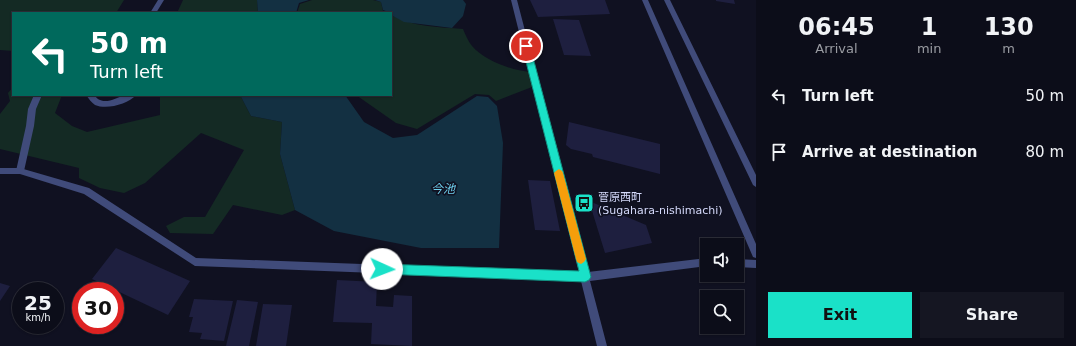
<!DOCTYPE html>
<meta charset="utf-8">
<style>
body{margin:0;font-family:"DejaVu Sans","Noto Sans JP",sans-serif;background:#151622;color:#f1f3f6;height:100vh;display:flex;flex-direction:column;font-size:15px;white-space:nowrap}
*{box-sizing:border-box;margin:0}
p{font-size:13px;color:#9a9ca2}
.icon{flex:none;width:22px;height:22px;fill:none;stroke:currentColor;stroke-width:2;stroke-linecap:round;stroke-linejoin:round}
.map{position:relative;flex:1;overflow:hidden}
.details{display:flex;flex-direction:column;background:#0c0d19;width:320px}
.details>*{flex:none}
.guide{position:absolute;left:12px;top:12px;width:380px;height:84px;border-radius:0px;box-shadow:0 1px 3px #0004,0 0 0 1px #2c2d38;background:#00695c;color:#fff;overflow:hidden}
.buttons{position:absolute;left:700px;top:238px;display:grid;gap:8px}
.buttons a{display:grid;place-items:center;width:44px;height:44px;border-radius:0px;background:#0c0d19;box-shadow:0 1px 3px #0004,0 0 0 1px #2c2d38;font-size:20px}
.speed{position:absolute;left:12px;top:282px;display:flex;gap:8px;font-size:20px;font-weight:700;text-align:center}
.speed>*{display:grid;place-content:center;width:52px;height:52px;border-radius:50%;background:#0c0d19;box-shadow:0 1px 3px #0004,0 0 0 1px #2c2d38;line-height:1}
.speed small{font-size:10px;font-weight:400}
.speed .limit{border:6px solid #d22;background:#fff;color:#111}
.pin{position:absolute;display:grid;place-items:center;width:34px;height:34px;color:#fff;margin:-17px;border:2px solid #fff;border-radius:50%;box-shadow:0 1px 4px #0007}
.me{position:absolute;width:44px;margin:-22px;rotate:92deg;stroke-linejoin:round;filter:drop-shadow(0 0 3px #0008)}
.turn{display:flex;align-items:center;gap:14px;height:84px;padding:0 12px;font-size:18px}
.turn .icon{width:52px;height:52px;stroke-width:2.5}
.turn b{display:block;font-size:28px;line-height:34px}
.eta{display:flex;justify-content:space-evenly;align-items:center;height:68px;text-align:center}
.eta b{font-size:24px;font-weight:700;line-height:28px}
.action{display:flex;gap:8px;margin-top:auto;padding:8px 12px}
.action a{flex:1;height:46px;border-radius:0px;background:#1ae1c8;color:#111;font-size:16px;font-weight:700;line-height:46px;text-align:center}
.action a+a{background:#151622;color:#f1f3f6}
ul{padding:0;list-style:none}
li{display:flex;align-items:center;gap:12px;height:56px;padding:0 12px}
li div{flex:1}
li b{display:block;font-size:15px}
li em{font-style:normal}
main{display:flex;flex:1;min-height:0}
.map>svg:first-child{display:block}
.green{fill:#142a24}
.water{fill:#133042}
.building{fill:#1e1f3f}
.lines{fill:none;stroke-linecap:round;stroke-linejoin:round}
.lane{fill:#404b7a;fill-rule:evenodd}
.street{fill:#404b7a;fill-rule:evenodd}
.route{fill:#1ae1c8;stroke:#119282}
.slow{fill:#f59e0b}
.labels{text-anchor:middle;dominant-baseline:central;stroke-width:3.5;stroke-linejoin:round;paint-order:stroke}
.poi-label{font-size:11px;fill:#d4d9fa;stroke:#101121;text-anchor:start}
.water-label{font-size:12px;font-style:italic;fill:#6ed0ee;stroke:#101121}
</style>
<main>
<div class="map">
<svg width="756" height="346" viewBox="0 0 756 346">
<rect width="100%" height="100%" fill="#101121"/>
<path class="green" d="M 0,0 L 124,0 L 116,13 L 13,13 L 13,51 L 0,50 Z
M 183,0 L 257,0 L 258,13 L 177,13 Z
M 312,0 L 373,0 L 381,2 L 383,11 L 387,13 L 297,13 L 300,4 Z
M 391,15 C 413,27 438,27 463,29 C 465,34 468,41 472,46 C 485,61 511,70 530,72 L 532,87 L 496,101 L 489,95 L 475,94 L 417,129 L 396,123 L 356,95 L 391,95 Z
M 13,87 L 13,95 L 62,95 L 55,113 L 72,126 L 87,132 L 160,115 L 160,95 L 240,95 L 251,116 L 282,122 L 280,154 L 295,210 L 282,215 L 233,205 L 213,234 L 170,233 L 166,226 L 184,217 L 205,217 L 244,150 L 201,133 L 145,183 L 124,193 L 100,188 L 79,178 L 79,168 L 0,149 L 0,114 L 10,101 L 8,93 Z"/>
<path class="water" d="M 257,0 L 309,0 L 299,3 L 296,13 L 258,13 Z
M 375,0 L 463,0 L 466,4 L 463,16 L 452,28 L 404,22 L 391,15 L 391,13 L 383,10 L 381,2 Z
M 240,95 L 345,95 L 364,122 L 393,138 L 417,135 L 477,96 L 488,97 L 497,106 L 503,143 L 499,248 L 421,248 L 334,231 L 295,210 L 280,154 L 282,122 L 251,116 Z"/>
<path class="building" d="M 530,0 L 605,0 L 610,14 L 538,17 Z
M 716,0 L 734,0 L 735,4 L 716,1 Z
M 553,19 L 579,20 L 591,56 L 564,55 Z
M 569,122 L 660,144 L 660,174 L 593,157 L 592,154 L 571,149 L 566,145 Z
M 528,180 L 550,181 L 560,231 L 535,230 Z
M 589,201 L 646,225 L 652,243 L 605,253 Z
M 116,248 L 190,281 L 168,315 L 92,279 Z
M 337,280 L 377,282 L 376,306 L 393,307 L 394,295 L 412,296 L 412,346 L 371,344 L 372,323 L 333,322 Z
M 0,283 L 10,286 L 0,301 Z
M 194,299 L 233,301 L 224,341 L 200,339 L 202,333 L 189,332 L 193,317 L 189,317 Z
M 237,300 L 258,302 L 249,346 L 226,346 Z
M 263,304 L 292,305 L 286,346 L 256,346 Z"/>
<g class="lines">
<path class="lane" d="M 158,0 L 164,0 L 156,13 L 150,13 Z
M 34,95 L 42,95 L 36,109 L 34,126 L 24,171 L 23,173 L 17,173 L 16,171 L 26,126 L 28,109 Z
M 86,95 L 94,95 C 103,107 115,98 125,95 C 128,95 132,95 136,95 C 128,104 107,110 95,105 C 91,102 89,99 86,95 Z"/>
<path class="street" d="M 511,0 L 517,0 L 588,272 L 707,258 L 707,266 L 590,281 L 607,346 L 597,346 L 581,281 L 195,266 L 84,194 L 20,174 L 0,174 L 0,168 L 20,168 L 89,188 L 196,258 L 579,272 Z
M 642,0 L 648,0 L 756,244 L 756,258 L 753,257 Z
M 664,0 L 670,0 L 756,175 L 756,187 L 753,185 Z
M 737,259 L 756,260 L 756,268 L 737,267 Z"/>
</g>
<path class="route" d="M 523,44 L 529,44 L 530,46 L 591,277 L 589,280 L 585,282 L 382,274 L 379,273 L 377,269 L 379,266 L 382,264 L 579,271 L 522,46 Z"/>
<path class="slow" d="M 559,169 L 562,171 L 563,173 L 586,259 L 584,262 L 581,264 L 577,262 L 576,259 L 554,173 L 556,171 Z"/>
<defs>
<symbol id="bus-square" viewBox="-11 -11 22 22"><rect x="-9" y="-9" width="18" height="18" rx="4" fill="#1ae1c8" stroke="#101121"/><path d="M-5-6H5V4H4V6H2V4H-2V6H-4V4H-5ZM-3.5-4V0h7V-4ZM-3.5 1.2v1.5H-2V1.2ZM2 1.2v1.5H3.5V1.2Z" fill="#111"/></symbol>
</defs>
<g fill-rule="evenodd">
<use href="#bus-square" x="573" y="192" width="22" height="22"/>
</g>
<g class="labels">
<g class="poi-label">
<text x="598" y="197">菅原西町<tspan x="598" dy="13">(Sugahara-nishimachi)</tspan></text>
</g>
<g class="water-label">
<text x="443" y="189">今池</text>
</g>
</g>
</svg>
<div class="buttons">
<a><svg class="icon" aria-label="sound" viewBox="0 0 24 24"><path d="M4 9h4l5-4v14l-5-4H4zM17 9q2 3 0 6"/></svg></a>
<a><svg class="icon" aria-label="search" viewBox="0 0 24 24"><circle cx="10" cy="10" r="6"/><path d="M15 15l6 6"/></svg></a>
</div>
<div class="speed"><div>25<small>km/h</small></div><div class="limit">30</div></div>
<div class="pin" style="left:526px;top:46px;background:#d93025"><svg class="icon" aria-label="arrive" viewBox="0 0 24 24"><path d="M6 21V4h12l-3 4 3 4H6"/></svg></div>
<svg class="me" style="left:382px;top:269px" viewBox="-20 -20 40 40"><circle r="19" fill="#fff"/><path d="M0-13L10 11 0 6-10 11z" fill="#1ae1c8"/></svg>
<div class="guide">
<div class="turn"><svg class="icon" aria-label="left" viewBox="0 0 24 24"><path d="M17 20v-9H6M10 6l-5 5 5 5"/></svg><div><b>50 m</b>Turn left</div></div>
</div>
</div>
<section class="details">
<div class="eta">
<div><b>06:45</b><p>Arrival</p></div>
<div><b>1</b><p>min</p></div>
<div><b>130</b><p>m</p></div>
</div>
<ul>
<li><svg class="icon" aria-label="left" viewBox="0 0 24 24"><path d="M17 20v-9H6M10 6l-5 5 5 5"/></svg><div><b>Turn left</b></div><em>50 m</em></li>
<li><svg class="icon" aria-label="arrive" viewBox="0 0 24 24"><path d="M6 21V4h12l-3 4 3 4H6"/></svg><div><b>Arrive at destination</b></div><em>80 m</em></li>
</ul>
<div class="action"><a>Exit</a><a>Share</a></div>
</section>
</main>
